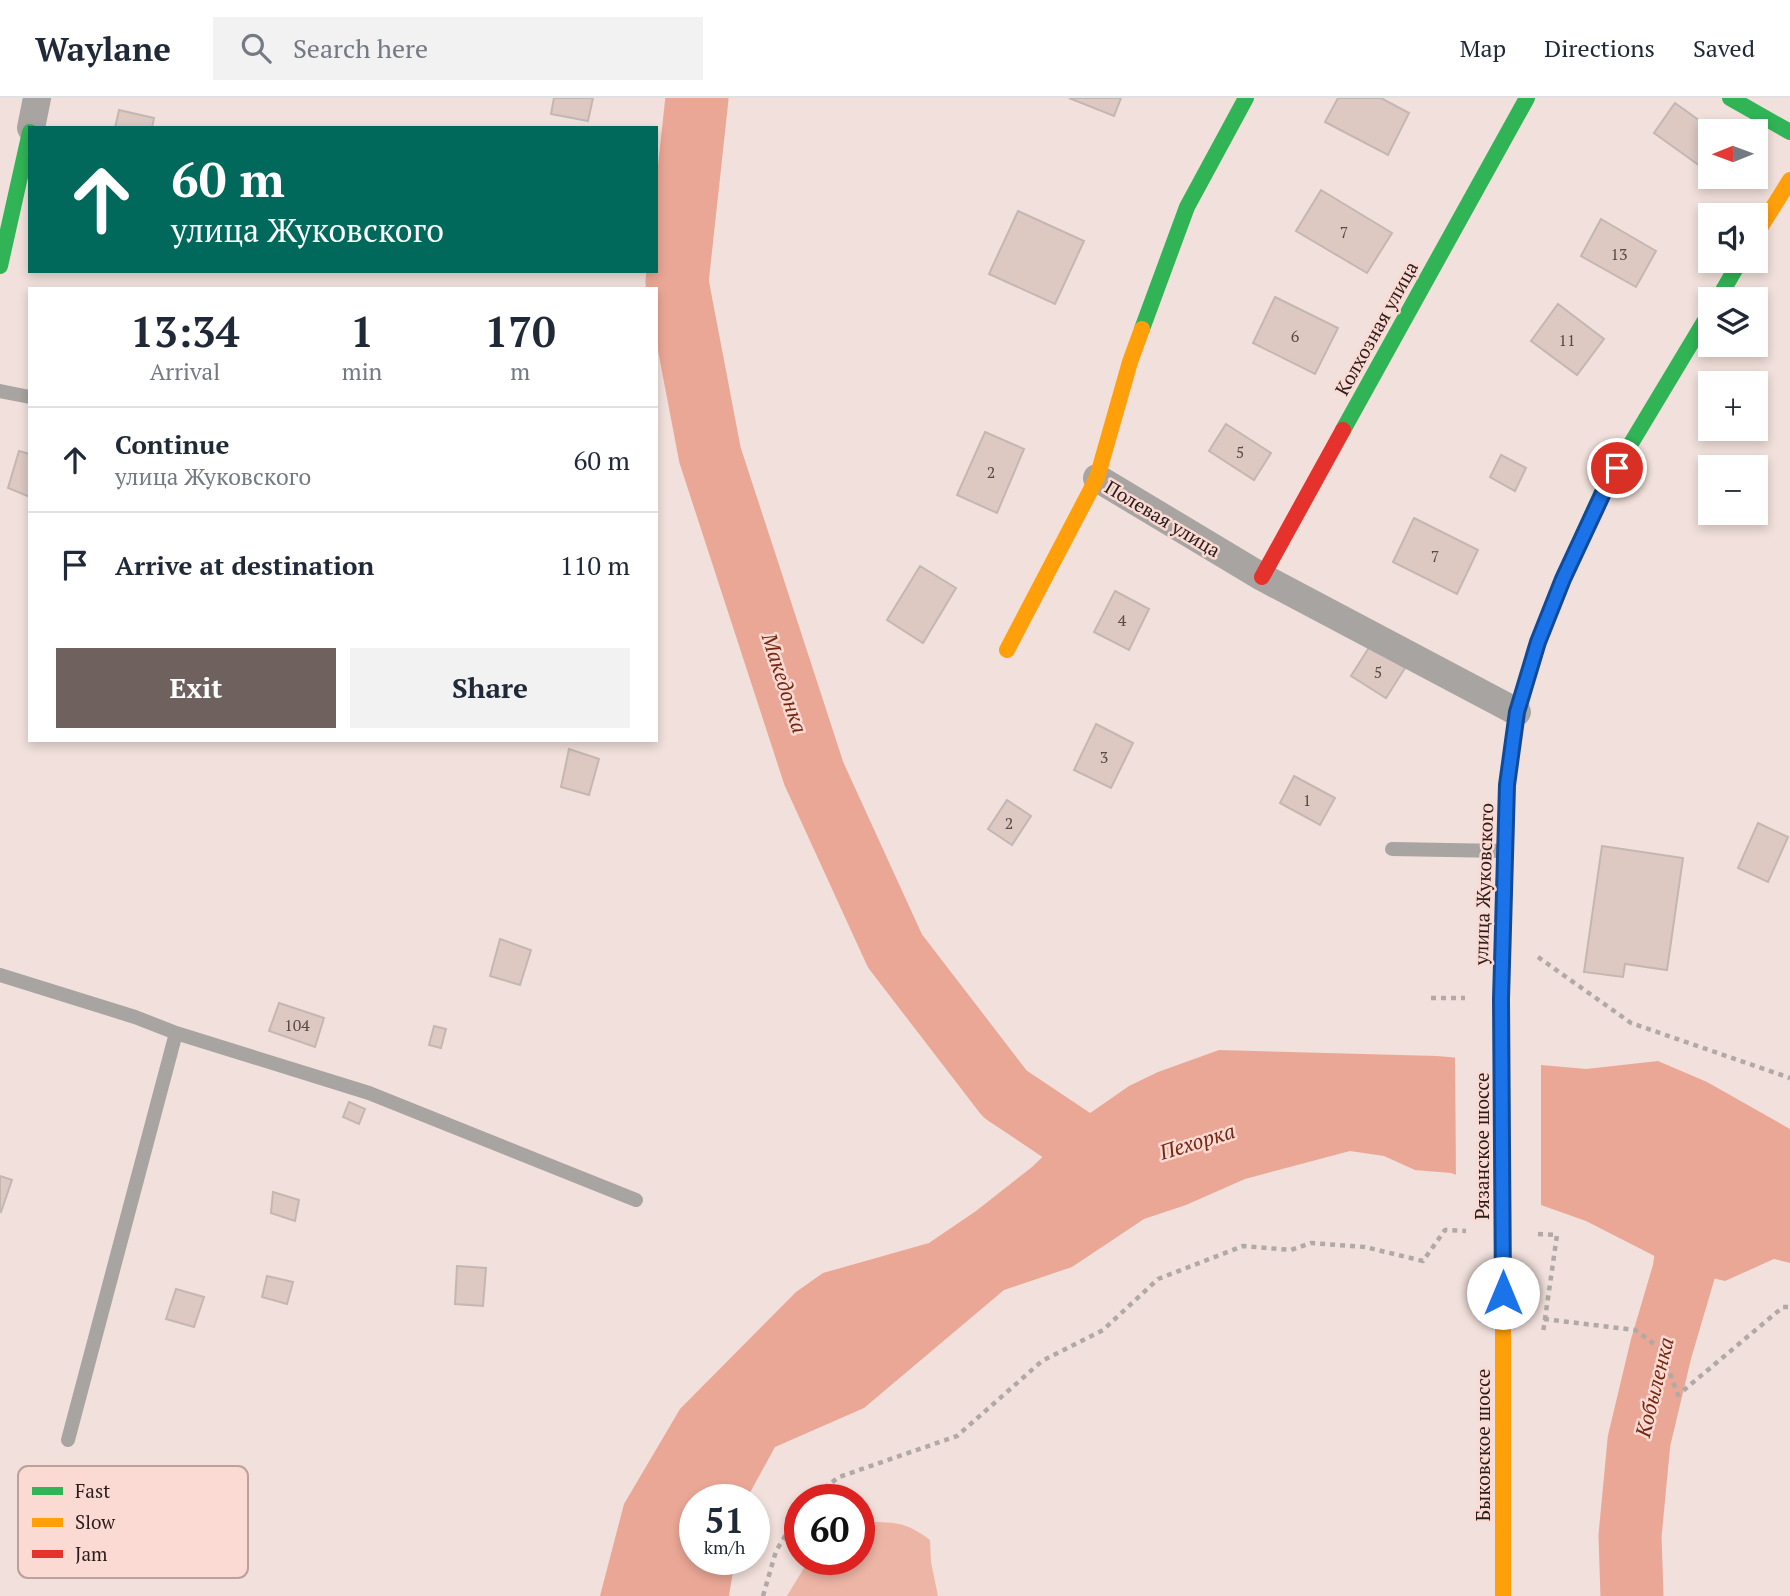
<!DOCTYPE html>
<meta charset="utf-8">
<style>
body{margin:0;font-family:"PT Serif",serif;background:#f2f2f3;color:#1f2937;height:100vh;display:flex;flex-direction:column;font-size:26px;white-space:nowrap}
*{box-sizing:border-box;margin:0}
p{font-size:23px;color:#747a83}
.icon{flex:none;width:38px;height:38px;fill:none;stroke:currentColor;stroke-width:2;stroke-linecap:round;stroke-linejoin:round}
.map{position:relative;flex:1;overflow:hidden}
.sheet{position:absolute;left:28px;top:189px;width:630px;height:455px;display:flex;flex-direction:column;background:#fff;border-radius:0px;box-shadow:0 4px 10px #0003}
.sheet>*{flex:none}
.top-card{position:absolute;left:28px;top:28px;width:630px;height:147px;border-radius:0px;box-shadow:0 4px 10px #0003;background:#00695c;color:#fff;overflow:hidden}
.needle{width:46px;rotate:269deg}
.controls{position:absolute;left:1698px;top:21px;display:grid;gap:14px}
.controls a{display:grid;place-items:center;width:70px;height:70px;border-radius:0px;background:#fff;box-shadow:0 4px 10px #0003;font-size:35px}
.speed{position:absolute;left:679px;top:1386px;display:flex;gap:14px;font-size:35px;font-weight:700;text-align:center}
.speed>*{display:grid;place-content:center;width:91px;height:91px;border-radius:50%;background:#fff;box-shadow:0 4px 10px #0003;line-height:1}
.speed small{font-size:18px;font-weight:400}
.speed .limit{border:10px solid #d22;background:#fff;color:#111}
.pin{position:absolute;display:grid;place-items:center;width:60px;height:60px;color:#fff;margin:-30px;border:4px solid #fff;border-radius:50%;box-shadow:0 2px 7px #0007}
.me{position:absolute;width:77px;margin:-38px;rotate:0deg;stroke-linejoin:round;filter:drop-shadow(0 0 5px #0008)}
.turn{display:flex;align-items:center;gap:24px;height:147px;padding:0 28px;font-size:32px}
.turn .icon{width:91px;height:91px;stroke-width:2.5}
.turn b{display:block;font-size:49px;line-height:60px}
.eta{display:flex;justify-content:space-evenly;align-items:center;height:119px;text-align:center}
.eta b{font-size:42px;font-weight:600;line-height:49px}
.button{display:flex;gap:14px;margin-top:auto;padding:14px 28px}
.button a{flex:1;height:80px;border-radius:0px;background:#6f615e;color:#fff;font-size:28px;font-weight:600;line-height:80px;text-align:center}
.button a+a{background:#f2f2f3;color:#1f2937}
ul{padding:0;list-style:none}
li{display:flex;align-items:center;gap:21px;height:105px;padding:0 28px;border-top:2px solid #e0e1e3}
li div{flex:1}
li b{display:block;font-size:26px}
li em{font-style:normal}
header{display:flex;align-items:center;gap:42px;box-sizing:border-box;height:98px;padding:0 35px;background:#fff;border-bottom:2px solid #e0e1e3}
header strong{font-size:33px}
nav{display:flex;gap:38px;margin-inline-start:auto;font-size:24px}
.search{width:490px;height:63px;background:#f2f2f3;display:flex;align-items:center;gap:18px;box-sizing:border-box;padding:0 24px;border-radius:0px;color:#747a83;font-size:26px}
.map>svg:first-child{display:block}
.forest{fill:#edb5a6}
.water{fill:#eaa796}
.pier{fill:#f1e0db}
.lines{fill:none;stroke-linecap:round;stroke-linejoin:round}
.river{stroke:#eaa796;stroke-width:63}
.building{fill:#ddc8c2;stroke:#c4b7b3;stroke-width:2}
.path{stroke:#b0a9a6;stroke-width:4.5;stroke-dasharray:5 5;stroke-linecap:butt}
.lane{stroke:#a7a4a2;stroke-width:14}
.street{stroke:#a7a4a2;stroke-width:28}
.fast{stroke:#30b455;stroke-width:16}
.slow{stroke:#ff9f0a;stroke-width:16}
.jam{stroke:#e5322d;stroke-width:16}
.slow-bridge{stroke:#ff9f0a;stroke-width:16}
.route-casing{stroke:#114b97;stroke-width:18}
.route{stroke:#1a73e8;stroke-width:12}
.labels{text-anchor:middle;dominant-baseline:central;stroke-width:5;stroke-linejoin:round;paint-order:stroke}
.number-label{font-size:16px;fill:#584a46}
.street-label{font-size:19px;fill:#291d1b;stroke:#fadad2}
.water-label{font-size:21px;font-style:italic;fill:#752712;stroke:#fadad2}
.key{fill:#fadad2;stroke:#bba19b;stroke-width:2}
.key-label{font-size:19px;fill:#291d1b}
</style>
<header>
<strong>Waylane</strong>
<div class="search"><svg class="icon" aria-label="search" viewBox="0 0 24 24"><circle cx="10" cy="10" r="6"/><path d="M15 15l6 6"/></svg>Search here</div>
<nav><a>Map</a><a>Directions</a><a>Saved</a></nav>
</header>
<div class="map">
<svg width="1790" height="1498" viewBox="0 0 1790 1498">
<rect width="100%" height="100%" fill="#f1e0db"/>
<path class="forest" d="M 872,1424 C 898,1424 909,1426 930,1442 L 931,1464 L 938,1498 L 787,1498 L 804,1470 L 813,1461 L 859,1461 L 859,1430 Z"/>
<path class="water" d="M 1219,952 L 1437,958 L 1586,971 L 1658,963 L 1707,984 L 1790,1031 L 1790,1165 L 1774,1161 L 1725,1183 L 1684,1173 L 1586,1123 L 1451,1075 L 1415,1072 L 1384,1058 L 1350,1053 L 1245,1081 L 1186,1107 L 1144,1121 L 1072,1169 L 1004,1192 L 864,1310 L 775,1349 L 746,1402 L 695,1402 L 695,1461 L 735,1461 L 729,1498 L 600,1498 L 624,1406 L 680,1311 L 796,1194 L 823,1175 L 929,1145 L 976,1113 L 1032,1069 L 1083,1020 L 1129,988 L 1158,974 Z"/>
<path class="pier" d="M 1455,956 L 1541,964 L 1541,1111 L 1456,1081 Z"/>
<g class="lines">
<path class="river" d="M 697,0 L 677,184 L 710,357 L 814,676 L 895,853 L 1005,996 L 1114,1069
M 1632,1498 L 1630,1438 L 1639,1343 L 1661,1251 L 1684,1173 L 1696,1088"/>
</g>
<path class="building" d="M 554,0 L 593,0 L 588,23 L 551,16 Z
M 1069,0 L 1121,0 L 1114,18 Z
M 1338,0 L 1381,0 L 1409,15 L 1388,57 L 1325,24 Z
M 1675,5 L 1714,33 L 1710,33 L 1710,70 L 1707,73 L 1654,35 Z
M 119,12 L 154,20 L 152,30 L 115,30 Z
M 1321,92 L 1392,135 L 1367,175 L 1296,133 Z
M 1018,113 L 1084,143 L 1055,206 L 989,176 Z
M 1601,121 L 1656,153 L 1636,189 L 1581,158 Z
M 1275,199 L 1338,230 L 1315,276 L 1253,245 Z
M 1558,206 L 1604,241 L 1577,277 L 1531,243 Z
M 1226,326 L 1271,355 L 1254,382 L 1209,353 Z
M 985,334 L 1024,351 L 997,415 L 957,397 Z
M 19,353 L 30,356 L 30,399 L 8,390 Z
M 1501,357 L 1526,370 L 1515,393 L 1490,379 Z
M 1414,420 L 1478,452 L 1457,496 L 1393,464 Z
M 920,468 L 956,490 L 923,545 L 887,522 Z
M 1115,493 L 1149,511 L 1129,552 L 1094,534 Z
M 1370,548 L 1405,570 L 1386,600 L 1351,578 Z
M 1096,626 L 1133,645 L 1111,690 L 1074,672 Z
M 569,651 L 599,661 L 589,697 L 561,689 Z
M 1294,678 L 1335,700 L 1320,727 L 1280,705 Z
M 1007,702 L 1031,718 L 1012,747 L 988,731 Z
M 1758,725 L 1788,739 L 1768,784 L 1738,770 Z
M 1602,748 L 1683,760 L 1667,872 L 1625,866 L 1623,879 L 1584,874 Z
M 500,841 L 531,852 L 520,887 L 490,878 Z
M 279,905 L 324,920 L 315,949 L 269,933 Z
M 434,928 L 446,931 L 441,950 L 429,947 Z
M 349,1004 L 365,1011 L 359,1026 L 343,1019 Z
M 0,1078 L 12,1082 L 1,1114 L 0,1113 Z
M 273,1094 L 299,1102 L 295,1123 L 271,1115 Z
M 457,1168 L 486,1170 L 483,1208 L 455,1206 Z
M 267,1178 L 293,1184 L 287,1206 L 262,1199 Z
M 176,1191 L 204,1199 L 194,1229 L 166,1221 Z"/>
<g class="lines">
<path class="path" d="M 1538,859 L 1631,925 L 1790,980
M 1431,900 L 1465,900
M 1538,1136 L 1557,1137 L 1543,1235
M 1544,1221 L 1635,1232 L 1661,1251 L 1678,1297 L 1783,1209 L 1790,1209
M 808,1402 L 839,1379 L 957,1338 L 1042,1263 L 1103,1232 L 1158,1181 L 1243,1148 L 1291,1152 L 1311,1145 L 1365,1149 L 1423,1163 L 1445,1132 L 1466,1133
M 763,1498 L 776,1453 L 800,1414"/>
<path class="lane" d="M 0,293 L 30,299
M 1392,751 L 1503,753
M 0,877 L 135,919 L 176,935 L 369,995 L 636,1102
M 68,1342 L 176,935"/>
<path class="street" d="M 31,30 L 37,0
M 1097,380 L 1262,479 L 1517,614"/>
<path class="fast" d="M 1730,0 L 1790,34
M 0,168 L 30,34
M 1718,201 L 1740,163
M 1142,231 L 1187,109 L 1246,0
M 1343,332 L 1527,0
M 1501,901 L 1507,687 L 1517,614 L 1538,544 L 1563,481 L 1603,392 L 1710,214"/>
<path class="slow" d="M 1755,138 L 1790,82
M 1007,552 L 1097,380 L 1130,264 L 1142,231
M 1503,1195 L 1503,1498"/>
<path class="jam" d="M 1262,479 L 1343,332"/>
<path class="slow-bridge" d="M 1501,901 L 1503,1195"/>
</g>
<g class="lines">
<defs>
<path id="route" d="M 1503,1195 L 1501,901 L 1507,687 L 1517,614 L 1538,544 L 1563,481 L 1604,393 L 1617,370"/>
</defs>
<use href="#route" class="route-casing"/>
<use href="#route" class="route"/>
</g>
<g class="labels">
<g class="number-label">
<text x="1344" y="134">7</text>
<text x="1619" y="156">13</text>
<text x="1295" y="238">6</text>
<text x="1567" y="242">11</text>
<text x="1240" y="354">5</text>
<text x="991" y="374">2</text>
<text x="1435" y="458">7</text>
<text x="1122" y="522">4</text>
<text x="1378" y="574">5</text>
<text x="1104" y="659">3</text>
<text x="1307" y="702">1</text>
<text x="1009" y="725">2</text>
<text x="297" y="927">104</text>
</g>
<g class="street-label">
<text transform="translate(1376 230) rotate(-61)">Колхозная улица</text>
<text transform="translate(1163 420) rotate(31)">Полевая улица</text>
<text transform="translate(1483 786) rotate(-88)">улица Жуковского</text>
<text transform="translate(1481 1048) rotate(-90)">Рязанское шоссе</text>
<text transform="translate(1482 1347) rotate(-90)">Быковское шоссе</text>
</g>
<g class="water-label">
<text transform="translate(785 585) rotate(72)">Македонка</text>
<text transform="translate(1197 1043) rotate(-17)">Пехорка</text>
<text transform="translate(1654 1289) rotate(-76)">Кобыленка</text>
</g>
</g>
<rect x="18" y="1368" width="230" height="112" rx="10" class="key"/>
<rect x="32" y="1389" width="31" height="8" fill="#30b455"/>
<rect x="32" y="1420" width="31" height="9" fill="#ff9f0a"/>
<rect x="32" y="1452" width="31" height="8" fill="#e5322d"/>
<g class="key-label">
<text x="75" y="1400">Fast</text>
<text x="75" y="1431">Slow</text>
<text x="75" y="1463">Jam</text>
</g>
</svg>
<div class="controls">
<a><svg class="needle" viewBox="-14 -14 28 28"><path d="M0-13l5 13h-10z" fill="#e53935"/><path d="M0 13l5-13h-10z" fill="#747a83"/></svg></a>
<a><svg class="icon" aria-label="sound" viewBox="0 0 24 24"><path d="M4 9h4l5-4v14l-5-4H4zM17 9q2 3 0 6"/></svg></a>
<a><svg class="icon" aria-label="layers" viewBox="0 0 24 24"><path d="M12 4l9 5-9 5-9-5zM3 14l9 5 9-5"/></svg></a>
<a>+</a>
<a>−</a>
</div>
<div class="speed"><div>51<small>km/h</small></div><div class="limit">60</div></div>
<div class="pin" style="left:1617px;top:370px;background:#d93025"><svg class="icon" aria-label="arrive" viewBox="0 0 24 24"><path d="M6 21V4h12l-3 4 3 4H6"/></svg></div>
<svg class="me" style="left:1503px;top:1195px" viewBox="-20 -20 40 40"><circle r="19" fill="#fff"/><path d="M0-13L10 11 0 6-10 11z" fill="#1a73e8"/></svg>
<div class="top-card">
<div class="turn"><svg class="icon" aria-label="ahead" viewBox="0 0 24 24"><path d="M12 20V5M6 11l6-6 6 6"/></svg><div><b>60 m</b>улица Жуковского</div></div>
</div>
<section class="sheet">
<div class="eta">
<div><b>13:34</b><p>Arrival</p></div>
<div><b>1</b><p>min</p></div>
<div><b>170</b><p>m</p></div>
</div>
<ul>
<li><svg class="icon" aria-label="ahead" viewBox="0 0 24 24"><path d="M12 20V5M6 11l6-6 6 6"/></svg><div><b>Continue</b><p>улица Жуковского</p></div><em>60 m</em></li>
<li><svg class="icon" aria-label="arrive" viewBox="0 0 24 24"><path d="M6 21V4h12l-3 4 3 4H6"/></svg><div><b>Arrive at destination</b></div><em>110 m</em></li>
</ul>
<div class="button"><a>Exit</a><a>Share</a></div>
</section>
</div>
